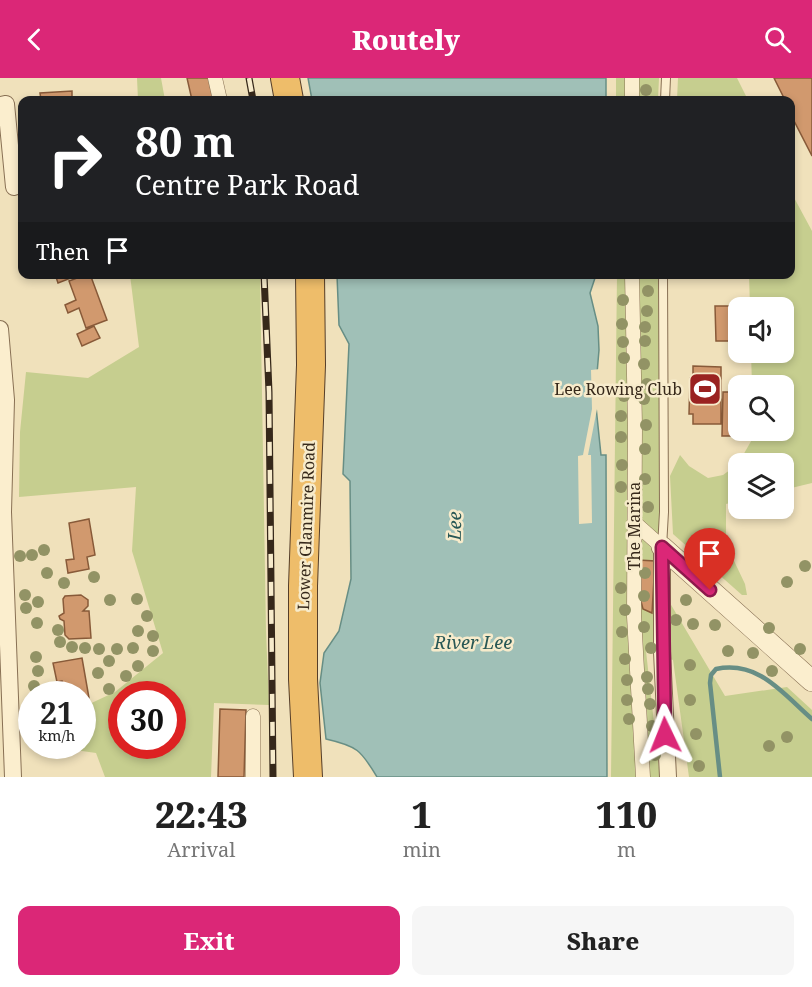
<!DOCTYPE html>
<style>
body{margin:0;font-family:"Noto Serif",serif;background:#f6f6f6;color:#222;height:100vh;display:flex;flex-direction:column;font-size:22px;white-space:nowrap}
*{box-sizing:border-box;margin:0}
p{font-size:20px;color:#767676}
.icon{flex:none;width:33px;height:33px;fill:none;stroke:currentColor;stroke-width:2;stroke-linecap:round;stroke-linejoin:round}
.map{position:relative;height:699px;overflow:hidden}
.panel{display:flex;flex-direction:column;background:#fff;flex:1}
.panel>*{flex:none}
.guide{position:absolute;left:18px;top:18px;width:777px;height:183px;border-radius:12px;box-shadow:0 3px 9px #0003;background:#202124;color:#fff;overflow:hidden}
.controls{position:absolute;left:728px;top:219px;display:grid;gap:12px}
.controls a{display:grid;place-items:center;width:66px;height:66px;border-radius:12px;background:#fff;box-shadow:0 3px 9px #0003;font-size:30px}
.speed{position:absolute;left:18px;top:603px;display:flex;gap:12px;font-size:30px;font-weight:700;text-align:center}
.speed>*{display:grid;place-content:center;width:78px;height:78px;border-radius:50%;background:#fff;box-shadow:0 3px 9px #0003;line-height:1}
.speed small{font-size:15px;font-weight:400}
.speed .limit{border:9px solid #d22;background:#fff;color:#111}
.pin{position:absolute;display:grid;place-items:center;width:51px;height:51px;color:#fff;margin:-62px -26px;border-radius:50% 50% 50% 0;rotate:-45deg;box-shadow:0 0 6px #0007}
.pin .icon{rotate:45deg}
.me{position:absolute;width:66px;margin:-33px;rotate:358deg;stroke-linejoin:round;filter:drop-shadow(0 0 4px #0008)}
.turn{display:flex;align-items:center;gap:21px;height:126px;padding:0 18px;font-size:27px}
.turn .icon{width:78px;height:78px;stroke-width:2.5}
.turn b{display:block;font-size:42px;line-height:51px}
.then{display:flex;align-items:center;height:57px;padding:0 18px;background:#0003;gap:12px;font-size:22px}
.eta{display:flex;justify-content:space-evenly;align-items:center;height:102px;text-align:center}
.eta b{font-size:36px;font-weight:800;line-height:42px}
.primary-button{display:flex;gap:12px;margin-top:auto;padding:12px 18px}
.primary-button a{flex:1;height:69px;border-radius:12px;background:#db2777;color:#fff;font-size:24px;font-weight:800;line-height:69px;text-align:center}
.primary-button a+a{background:#f6f6f6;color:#222}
header{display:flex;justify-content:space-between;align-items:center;height:78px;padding:0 18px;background:#db2777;color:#fff;font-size:27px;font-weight:800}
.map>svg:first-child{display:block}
.green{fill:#c6ce8f;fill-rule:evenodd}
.water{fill:#a0c0b7;stroke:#678e85;stroke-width:1.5}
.pier{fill:#f0e1bb}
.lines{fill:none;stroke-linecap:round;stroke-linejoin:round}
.stream{stroke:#678e85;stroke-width:4.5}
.building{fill:#d1996e;stroke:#885a39;stroke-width:1.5}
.service-casing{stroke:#887054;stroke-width:10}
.pedestrian-casing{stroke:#887054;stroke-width:15}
.minor-casing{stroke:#887054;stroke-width:18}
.tertiary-casing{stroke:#887054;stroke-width:22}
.trunk-casing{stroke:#553e29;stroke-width:30}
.service{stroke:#fbeece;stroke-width:8}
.pedestrian{stroke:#fbeece;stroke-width:14}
.minor{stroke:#fbeece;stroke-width:16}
.tertiary{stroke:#fbeece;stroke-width:21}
.trunk{stroke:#eebd6a;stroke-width:28}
.rail-casing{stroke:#36281a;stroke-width:7}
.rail{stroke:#f7ebcb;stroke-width:4.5;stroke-dasharray:14;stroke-linecap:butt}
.tree{fill:#929365}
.route-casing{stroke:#8e194d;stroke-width:15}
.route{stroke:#db2777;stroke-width:10}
.labels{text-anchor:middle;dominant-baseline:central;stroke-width:5;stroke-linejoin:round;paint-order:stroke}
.poi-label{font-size:16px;fill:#36281a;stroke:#f7ebcb;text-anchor:end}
.street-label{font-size:16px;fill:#36281a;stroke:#f7ebcb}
.water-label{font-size:18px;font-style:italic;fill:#285755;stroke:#f7ebcb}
</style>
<header><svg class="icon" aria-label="back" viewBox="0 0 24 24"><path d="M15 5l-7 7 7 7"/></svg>Routely<svg class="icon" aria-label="search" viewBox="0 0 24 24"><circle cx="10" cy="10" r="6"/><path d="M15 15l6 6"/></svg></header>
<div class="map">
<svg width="812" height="699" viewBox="0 0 812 699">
<rect width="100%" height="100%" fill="#f0e1bb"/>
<path class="green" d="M 137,0 L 161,0 L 165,22 L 138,22 Z
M 616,0 L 659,0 L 658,22 L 616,22 Z
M 678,0 L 737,0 L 748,22 L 677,22 Z
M 791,114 L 812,153 L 812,405 L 783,412 L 783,386 L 738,386 L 754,358 L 754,353 L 783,352 L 783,308 L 752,307 L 751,275 L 783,274 L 783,230 L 750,229 L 749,197 L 790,196 Z
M 130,197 L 260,197 L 266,553 L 269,627 L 214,625 L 211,699 L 105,699 L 96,675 L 47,668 L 82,668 L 83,629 L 115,614 L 163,575 L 132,473 L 136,409 L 19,419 L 20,354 L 26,294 L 88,300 L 139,269 ZM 172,616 L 172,668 L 122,668 L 122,616 Z
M 617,197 L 658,197 L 663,441 L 667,520 L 725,618 L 787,609 L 812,632 L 812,699 L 689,699 L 673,582 L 646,573 L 660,699 L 611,699 Z
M 680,377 L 689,388 L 708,400 L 723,397 L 738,386 L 738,423 L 726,426 L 726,466 L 745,506 L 747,517 L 742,517 L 673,456 L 670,398 Z"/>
<path class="water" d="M 308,0 L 606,0 L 606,22 L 312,22 Z
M 337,197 L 596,197 L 590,215 L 598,248 L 599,272 L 595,319 L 601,377 L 606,377 L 607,699 L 377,699 C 361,672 357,668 326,661 L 320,605 L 324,575 L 339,553 L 351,501 L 350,403 L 343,396 L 349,266 L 339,247 Z"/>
<path class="pier" d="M 600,291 L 598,319 L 600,332 L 597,331 L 588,377 L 591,377 L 592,445 L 579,446 L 578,378 L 583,377 L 592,331 L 591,292 Z"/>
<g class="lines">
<path class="stream" d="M 720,699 L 710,605 L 711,597 L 716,591 C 759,582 783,616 812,641"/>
</g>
<path class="building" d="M 187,0 L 213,0 L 218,22 L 192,22 Z
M 774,0 L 812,0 L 812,78 L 790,35 L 790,22 L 785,22 Z
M 72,13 L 72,22 L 41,22 L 40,15 Z
M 55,196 L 76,196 L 76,198 L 58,205 Z
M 88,196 L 90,196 L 107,242 L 86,250 L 79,230 L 68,235 L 65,227 L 76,222 L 69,203 Z
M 715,228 L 743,228 L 743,230 L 738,230 L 738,263 L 716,263 Z
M 94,248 L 100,260 L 82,268 L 77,256 Z
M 693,288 L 721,289 L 721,346 L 693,346 L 693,336 L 689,336 L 690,300 L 693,300 Z
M 723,314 L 738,314 L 738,358 L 722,358 Z
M 89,441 L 95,477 L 87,479 L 89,491 L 68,495 L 66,482 L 74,481 L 69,445 Z
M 638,482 L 655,483 L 652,535 L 643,531 L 637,508 Z
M 81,517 L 88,522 L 88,528 L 83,533 L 89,533 L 91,560 L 69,561 L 65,557 L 64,543 L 60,541 L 59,538 L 64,535 L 63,521 L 65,518 Z
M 82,580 L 89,620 L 82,622 L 82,616 L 64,616 L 62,603 L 57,604 L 53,585 Z
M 220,631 L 246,632 L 244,699 L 218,699 Z"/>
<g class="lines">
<defs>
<path id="service" d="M 665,22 L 666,0
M 662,469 L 664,434 L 663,196"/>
<path id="pedestrian" d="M 215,0 L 220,22
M 632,22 L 632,0
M 632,196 L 635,348 L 634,538 L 643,699
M 634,444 L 662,469
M 253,699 L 253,638"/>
<path id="minor" d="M 0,27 L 6,26 L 14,109
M 0,251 L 6,322 L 3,434 L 13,699
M 662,469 L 662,574 L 668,699"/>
<path id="tertiary" d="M 662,469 L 812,603"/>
<path id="trunk" d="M 285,0 L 289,22
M 308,699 L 303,601 L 303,508 L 311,287 L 310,196"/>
</defs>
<use href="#service" class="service-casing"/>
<use href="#pedestrian" class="pedestrian-casing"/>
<use href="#minor" class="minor-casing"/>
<use href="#tertiary" class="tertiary-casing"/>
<use href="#trunk" class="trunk-casing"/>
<use href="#service" class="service"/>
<use href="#pedestrian" class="pedestrian"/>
<use href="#minor" class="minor"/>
<use href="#tertiary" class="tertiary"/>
<use href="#trunk" class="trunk"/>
<defs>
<path id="rail" d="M 249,0 L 253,22
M 264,196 L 269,314 L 273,699"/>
</defs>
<use href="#rail" class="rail-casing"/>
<use href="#rail" class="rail"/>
</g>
<g class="tree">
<circle cx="646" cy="12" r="6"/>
<circle cx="648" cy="213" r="6"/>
<circle cx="623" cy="222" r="6"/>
<circle cx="647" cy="233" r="6"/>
<circle cx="622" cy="246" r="6"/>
<circle cx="645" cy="249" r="6"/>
<circle cx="645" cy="263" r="6"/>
<circle cx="623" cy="264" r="6"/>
<circle cx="624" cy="280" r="6"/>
<circle cx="644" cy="286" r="6"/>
<circle cx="647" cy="306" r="6"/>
<circle cx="624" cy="318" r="6"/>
<circle cx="644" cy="321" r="6"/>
<circle cx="621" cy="338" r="6"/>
<circle cx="646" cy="347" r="6"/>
<circle cx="621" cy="359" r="6"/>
<circle cx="645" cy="371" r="6"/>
<circle cx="622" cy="387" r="6"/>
<circle cx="645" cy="401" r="6"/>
<circle cx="621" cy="409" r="6"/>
<circle cx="648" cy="429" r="6"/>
<circle cx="44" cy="472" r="6"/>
<circle cx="32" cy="477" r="6"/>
<circle cx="20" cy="478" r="6"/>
<circle cx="805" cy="488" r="6"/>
<circle cx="47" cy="495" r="6"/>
<circle cx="645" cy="495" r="6"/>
<circle cx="94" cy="499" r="6"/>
<circle cx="787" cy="504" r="6"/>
<circle cx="64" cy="505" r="6"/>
<circle cx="621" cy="510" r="6"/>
<circle cx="25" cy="517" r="6"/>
<circle cx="644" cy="518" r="6"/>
<circle cx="137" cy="521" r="6"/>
<circle cx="110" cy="522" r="6"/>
<circle cx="686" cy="522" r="6"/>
<circle cx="38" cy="524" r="6"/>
<circle cx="26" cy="530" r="6"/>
<circle cx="625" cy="532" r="6"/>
<circle cx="147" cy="538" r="6"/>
<circle cx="676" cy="542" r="6"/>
<circle cx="37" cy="545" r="6"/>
<circle cx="693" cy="546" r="6"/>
<circle cx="715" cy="547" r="6"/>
<circle cx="644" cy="549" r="6"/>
<circle cx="769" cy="550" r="6"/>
<circle cx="58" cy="552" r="6"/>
<circle cx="138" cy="553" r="6"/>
<circle cx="622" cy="554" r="6"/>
<circle cx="153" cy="558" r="6"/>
<circle cx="60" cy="564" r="6"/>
<circle cx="72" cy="569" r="6"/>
<circle cx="85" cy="570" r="6"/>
<circle cx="133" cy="570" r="6"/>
<circle cx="651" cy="570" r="6"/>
<circle cx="99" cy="571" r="6"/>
<circle cx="117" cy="571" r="6"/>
<circle cx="800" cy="571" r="6"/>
<circle cx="153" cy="573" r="6"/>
<circle cx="728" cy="573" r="6"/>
<circle cx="753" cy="575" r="6"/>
<circle cx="36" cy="579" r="6"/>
<circle cx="625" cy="581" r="6"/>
<circle cx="109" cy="583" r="6"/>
<circle cx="690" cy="587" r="6"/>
<circle cx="138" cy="588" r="6"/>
<circle cx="38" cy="593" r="6"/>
<circle cx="772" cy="593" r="6"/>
<circle cx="98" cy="595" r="6"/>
<circle cx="126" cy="598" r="6"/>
<circle cx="647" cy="599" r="6"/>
<circle cx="627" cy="602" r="6"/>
<circle cx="34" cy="608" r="6"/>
<circle cx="109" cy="611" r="6"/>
<circle cx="648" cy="611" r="6"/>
<circle cx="627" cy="622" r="6"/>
<circle cx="690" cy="622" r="6"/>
<circle cx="650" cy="626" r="6"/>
<circle cx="629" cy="641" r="6"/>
<circle cx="652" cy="648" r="6"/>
<circle cx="696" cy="656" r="6"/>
<circle cx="787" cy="659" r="6"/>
<circle cx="769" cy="668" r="6"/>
<circle cx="655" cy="677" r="6"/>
<circle cx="699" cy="688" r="6"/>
</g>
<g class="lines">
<defs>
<path id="route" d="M 665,657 L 662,469 L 710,512"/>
</defs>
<use href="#route" class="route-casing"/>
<use href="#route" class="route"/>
</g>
<defs>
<symbol id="stadium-square" viewBox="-11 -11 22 22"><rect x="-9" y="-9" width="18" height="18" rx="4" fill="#9a2221" stroke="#f7ebcb"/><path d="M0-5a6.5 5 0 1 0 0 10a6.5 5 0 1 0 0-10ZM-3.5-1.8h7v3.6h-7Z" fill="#fff"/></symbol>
</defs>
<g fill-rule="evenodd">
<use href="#stadium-square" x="686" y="292" width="38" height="38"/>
</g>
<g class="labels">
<g class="poi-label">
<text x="682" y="311">Lee Rowing Club</text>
</g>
<g class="street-label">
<text transform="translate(306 448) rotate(-88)">Lower Glanmire Road</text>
<text transform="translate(634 448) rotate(-90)">The Marina</text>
</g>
<g class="water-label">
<text transform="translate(454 448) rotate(-89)">Lee</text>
<text x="473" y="564">River Lee</text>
</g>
</g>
</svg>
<div class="controls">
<a><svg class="icon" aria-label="sound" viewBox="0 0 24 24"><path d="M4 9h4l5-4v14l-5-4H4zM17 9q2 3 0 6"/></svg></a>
<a><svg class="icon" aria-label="search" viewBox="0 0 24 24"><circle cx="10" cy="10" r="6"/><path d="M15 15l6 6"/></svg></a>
<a><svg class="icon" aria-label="layers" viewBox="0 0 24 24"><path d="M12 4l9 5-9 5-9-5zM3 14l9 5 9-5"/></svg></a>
</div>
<div class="speed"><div>21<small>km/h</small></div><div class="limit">30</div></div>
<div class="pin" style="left:710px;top:512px;background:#d93025"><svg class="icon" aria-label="arrive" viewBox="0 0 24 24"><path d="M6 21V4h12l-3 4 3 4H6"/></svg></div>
<svg class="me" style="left:665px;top:657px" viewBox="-20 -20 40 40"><path d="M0-17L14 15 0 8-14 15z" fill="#db2777" stroke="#fff" stroke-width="4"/></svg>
<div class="guide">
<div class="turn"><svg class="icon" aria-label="right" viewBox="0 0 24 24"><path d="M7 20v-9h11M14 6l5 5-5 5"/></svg><div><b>80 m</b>Centre Park Road</div></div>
<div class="then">Then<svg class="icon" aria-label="arrive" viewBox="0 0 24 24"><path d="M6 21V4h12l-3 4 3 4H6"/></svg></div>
</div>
</div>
<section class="panel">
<div class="eta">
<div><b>22:43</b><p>Arrival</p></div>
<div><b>1</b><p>min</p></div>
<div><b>110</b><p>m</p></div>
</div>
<div class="primary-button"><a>Exit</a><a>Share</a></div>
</section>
